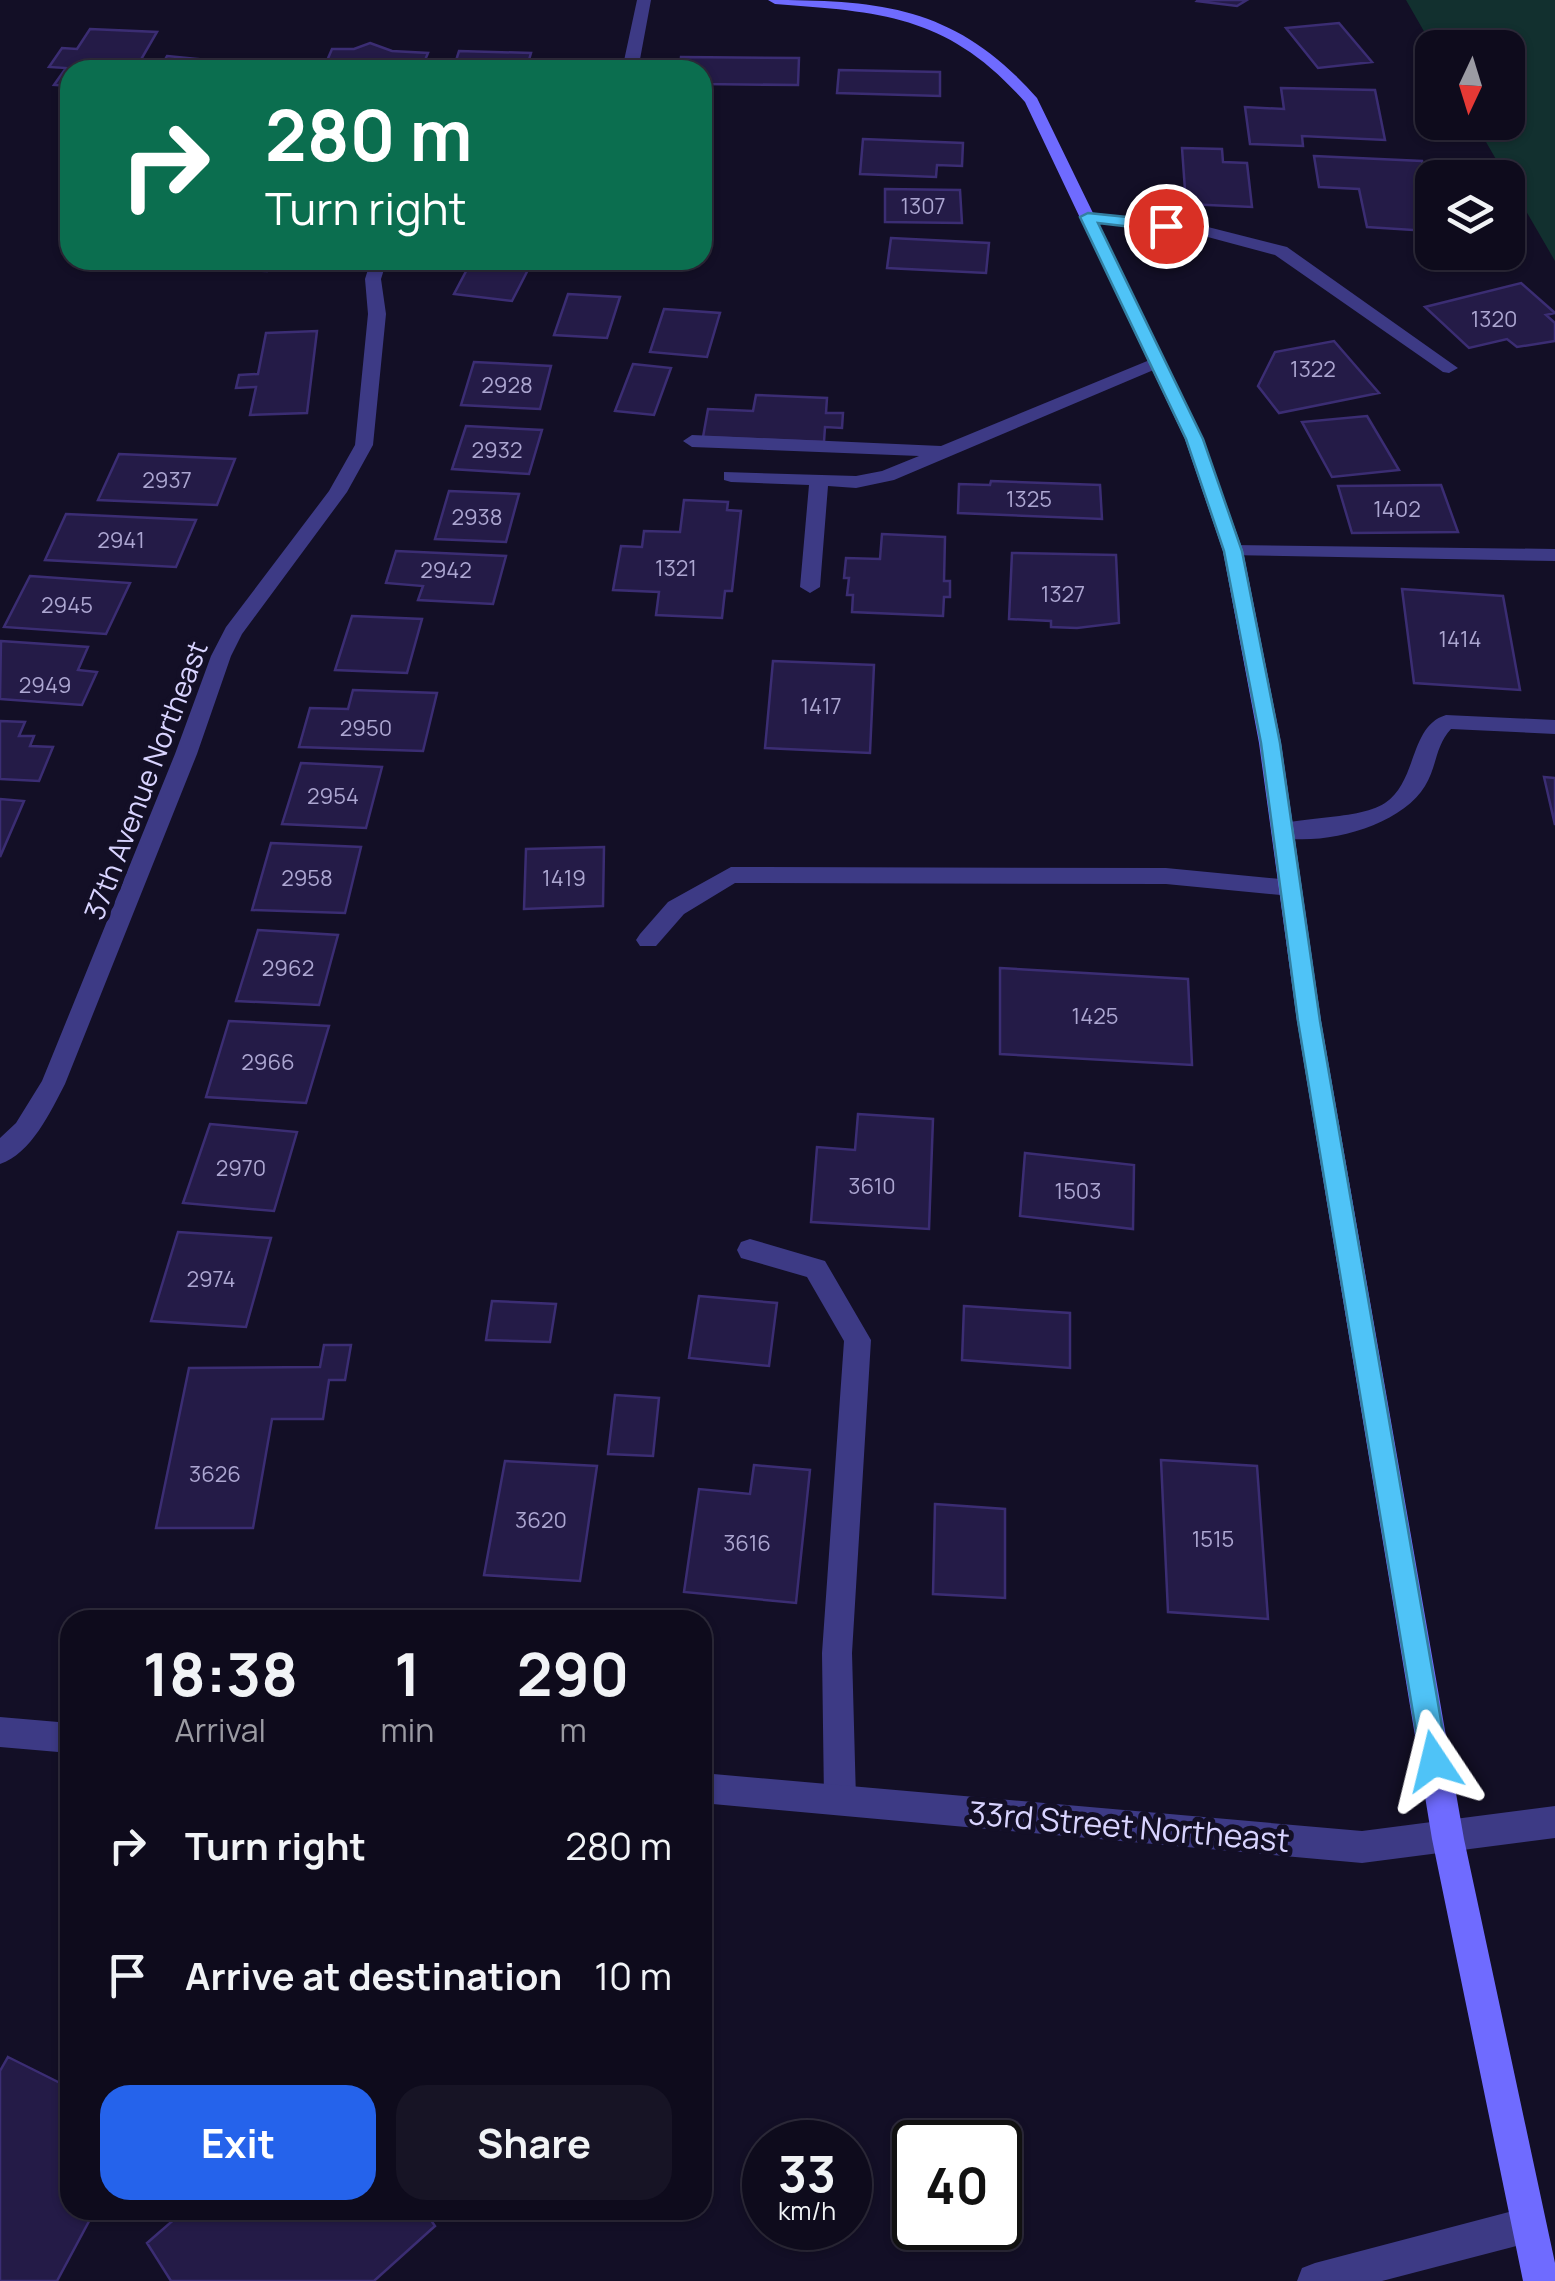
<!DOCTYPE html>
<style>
body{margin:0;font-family:Manrope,sans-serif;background:#171425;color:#f1f3f6;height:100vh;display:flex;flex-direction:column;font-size:38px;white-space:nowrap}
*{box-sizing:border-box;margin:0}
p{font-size:32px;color:#9b9ba3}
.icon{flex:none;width:55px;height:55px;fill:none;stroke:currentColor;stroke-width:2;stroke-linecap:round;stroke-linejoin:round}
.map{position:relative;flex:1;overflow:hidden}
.details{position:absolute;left:60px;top:1610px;width:652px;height:610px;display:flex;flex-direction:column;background:#0e0b1c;border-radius:30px;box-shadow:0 2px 8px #0004,0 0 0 2px #2e2b3b}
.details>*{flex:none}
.banner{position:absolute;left:60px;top:60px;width:652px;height:210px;border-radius:30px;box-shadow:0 2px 8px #0004,0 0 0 2px #2e2b3b;background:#0b6e4f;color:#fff;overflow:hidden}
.needle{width:65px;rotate:184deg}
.fabs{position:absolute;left:1415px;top:30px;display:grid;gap:20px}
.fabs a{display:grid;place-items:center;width:110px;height:110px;border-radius:20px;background:#0e0b1c;box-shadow:0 2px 8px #0004,0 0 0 2px #2e2b3b;font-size:50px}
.speed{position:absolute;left:742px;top:2120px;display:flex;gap:20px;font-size:50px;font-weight:700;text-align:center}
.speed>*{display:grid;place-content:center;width:130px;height:130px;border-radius:50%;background:#0e0b1c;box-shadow:0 2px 8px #0004,0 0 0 2px #2e2b3b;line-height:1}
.speed small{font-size:25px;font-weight:400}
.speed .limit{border:5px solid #111;border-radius:15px;background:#fff;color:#111}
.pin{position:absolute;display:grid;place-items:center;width:85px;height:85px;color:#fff;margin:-42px;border:5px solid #fff;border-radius:50%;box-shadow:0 2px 10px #0007}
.me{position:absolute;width:110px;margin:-55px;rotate:350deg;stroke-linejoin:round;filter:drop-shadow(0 0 8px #0008)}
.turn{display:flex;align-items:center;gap:35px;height:210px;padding:0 40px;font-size:45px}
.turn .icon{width:130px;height:130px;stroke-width:2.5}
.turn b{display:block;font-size:70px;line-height:85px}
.eta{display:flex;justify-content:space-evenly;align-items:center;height:170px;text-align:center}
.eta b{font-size:60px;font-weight:700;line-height:70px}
.button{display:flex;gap:20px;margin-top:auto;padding:20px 40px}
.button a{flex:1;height:115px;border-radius:30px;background:#2563eb;color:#fff;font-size:40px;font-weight:700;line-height:115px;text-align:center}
.button a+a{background:#171425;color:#f1f3f6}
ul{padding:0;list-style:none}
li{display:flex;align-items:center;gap:30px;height:130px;padding:0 40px}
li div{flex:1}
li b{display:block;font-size:38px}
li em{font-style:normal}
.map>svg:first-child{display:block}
.green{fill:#12302f}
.building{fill:#241b47;stroke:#3b2d73;stroke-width:2.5}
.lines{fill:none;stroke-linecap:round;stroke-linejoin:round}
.lane{fill:#3d3a85;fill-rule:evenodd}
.street{fill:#3d3a85;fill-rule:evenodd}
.secondary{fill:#6f6bff;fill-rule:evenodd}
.route{fill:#4fc3f7;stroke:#337fa1;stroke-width:2.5}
.labels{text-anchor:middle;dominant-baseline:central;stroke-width:10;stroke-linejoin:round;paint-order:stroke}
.number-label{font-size:22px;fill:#aca6d1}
.street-label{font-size:28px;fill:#d9d4ff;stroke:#130f26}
.near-street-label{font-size:32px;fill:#d9d4ff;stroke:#130f26}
</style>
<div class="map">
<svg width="1555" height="2281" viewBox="0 0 1555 2281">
<rect width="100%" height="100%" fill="#130f26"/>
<path class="green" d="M 1406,0 L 1555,0 L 1555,261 L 1475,123 L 1508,122 L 1508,48 L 1433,47 Z"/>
<path class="building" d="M 1247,0 L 1237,6 L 1197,1 L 1198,0 Z
M 1339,23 L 1372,62 L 1318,68 L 1286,28 Z
M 90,29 L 157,32 L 135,70 L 70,70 L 70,86 L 54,85 L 66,68 L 49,67 L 62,48 L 77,49 Z
M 370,43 L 392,51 L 428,53 L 421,70 L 323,70 L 332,49 L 354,49 Z
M 459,51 L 531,53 L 526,70 L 453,70 Z
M 167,56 L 208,60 L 204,66 L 243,69 L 248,60 L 284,63 L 280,70 L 159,70 Z
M 681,57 L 799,58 L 798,85 L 702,84 L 702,70 L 680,70 Z
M 839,70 L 940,72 L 940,96 L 837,93 Z
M 1281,88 L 1375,90 L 1385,140 L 1302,136 L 1303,146 L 1250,144 L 1245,107 L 1284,109 Z
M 863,139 L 963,143 L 962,166 L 937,165 L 936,177 L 860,174 Z
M 1182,148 L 1222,149 L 1223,162 L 1247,163 L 1252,207 L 1186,204 Z
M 1314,156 L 1422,161 L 1430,209 L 1423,208 L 1428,231 L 1367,227 L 1359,189 L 1319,187 Z
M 885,189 L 960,190 L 962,223 L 885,222 Z
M 891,238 L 989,243 L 986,273 L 887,268 Z
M 185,260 L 272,260 L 267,271 L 182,267 Z
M 472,260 L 533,260 L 512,301 L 454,294 Z
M 1521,283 L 1555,313 L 1546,315 L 1555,323 L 1555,341 L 1517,347 L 1507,339 L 1469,348 L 1425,307 Z
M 568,294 L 620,297 L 607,338 L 554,335 Z
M 664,309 L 720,313 L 707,357 L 650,352 Z
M 317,331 L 307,413 L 250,415 L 256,387 L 236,388 L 239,375 L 258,374 L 266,333 Z
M 1334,341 L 1379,393 L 1279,413 L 1258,386 L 1275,352 Z
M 474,362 L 551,366 L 540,409 L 461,405 Z
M 633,364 L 671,368 L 654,415 L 615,411 Z
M 756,395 L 827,398 L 826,413 L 843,413 L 842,428 L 825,427 L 824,442 L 703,437 L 708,409 L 753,411 Z
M 1367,416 L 1399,470 L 1332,477 L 1302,422 Z
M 466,426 L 542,430 L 529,474 L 452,469 Z
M 119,454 L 235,459 L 217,505 L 98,500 Z
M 991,481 L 1100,485 L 1102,519 L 958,513 L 959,484 L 990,485 Z
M 1441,485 L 1458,532 L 1352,533 L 1338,486 Z
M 449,491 L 519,494 L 506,542 L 435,539 Z
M 684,500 L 728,502 L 727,510 L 741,511 L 732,591 L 725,591 L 722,618 L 656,615 L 659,592 L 613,590 L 621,546 L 642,547 L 644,531 L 680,532 Z
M 66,514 L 196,520 L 176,567 L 45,560 Z
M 882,534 L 945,537 L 944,581 L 950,581 L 950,597 L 944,597 L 943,616 L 852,612 L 853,595 L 847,595 L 849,578 L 844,578 L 846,558 L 880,559 Z
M 396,551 L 506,556 L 493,604 L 418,600 L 423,586 L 386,583 Z
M 1012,553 L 1116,555 L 1119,623 L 1077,628 L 1051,627 L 1051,621 L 1009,619 Z
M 30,576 L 130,583 L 106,634 L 4,627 Z
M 1402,589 L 1503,596 L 1520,690 L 1414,683 Z
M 352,616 L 422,619 L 407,673 L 335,670 Z
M 1,641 L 88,647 L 78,670 L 97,672 L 82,705 L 0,699 Z
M 773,661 L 874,665 L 870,753 L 765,748 Z
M 353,690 L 437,693 L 423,751 L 299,747 L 310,708 L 348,709 Z
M 0,721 L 25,722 L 19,736 L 34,736 L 30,746 L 53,747 L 39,781 L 0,779 Z
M 301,763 L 382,767 L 366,828 L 282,824 Z
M 1544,777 L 1555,778 L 1555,825 Z
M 0,799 L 24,801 L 0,857 Z
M 271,843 L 361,847 L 345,913 L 252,910 Z
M 604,847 L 603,906 L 524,909 L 526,849 Z
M 258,930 L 338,935 L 319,1005 L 236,1001 Z
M 1000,968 L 1188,979 L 1192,1065 L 1000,1054 Z
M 229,1021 L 329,1026 L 306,1103 L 206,1097 Z
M 858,1114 L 933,1119 L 929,1229 L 811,1222 L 817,1147 L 855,1150 Z
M 210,1124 L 297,1132 L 274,1211 L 183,1203 Z
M 1025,1153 L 1134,1165 L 1133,1229 L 1020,1216 Z
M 178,1232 L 271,1238 L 246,1327 L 151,1321 Z
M 699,1296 L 777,1303 L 769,1366 L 689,1358 Z
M 492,1301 L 556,1304 L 550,1342 L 486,1340 Z
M 964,1306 L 1070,1313 L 1070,1368 L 962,1360 Z
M 324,1345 L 351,1345 L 345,1380 L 329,1380 L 323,1419 L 272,1419 L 253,1528 L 156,1528 L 189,1368 L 320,1367 Z
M 615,1395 L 659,1398 L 653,1456 L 608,1454 Z
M 1161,1460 L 1257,1466 L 1268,1619 L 1168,1612 Z
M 505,1461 L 597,1466 L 580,1581 L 484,1575 Z
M 754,1465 L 810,1470 L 796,1603 L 684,1592 L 699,1489 L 750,1494 Z
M 935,1504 L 1005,1509 L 1005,1598 L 933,1594 Z
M 8,2057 L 70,2088 L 70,2210 L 95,2210 L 57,2281 L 0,2281 L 0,2071 Z
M 185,2210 L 424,2210 L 435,2226 L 374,2281 L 171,2281 L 147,2243 Z"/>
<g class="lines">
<path class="lane" d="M 1087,212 L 1204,226 L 1287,247 L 1458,368 L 1449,373 L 1443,372 L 1275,255 L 1204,236 L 1081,220 L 1081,214 Z
M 1157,357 L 1166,362 L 1163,366 L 894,480 L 856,488 L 828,486 L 820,587 L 810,593 L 800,587 L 809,485 L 731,482 L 724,480 L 724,472 L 856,476 L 882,471 L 919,456 L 692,447 L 683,441 L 692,435 L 941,446 Z
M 1233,545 L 1555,549 L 1555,561 L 1226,555 L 1223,551 Z
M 1446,715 L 1555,720 L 1555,734 L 1451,729 C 1435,746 1437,767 1425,786 C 1401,827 1318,848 1274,836 L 1271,830 C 1283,815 1356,822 1385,803 C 1418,781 1409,726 1446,715 Z
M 731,867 L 1166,868 L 1291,880 L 1302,888 L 1291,896 L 1166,884 L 735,883 L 684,914 L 656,946 L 640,946 L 636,940 L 640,934 L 668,902 Z
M 750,1239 L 825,1261 L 871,1340 L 852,1653 L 856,1799 L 851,1810 L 840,1814 L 829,1810 L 824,1799 L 822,1653 L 844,1341 L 807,1277 L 741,1258 L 737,1250 L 741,1242 Z"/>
<path class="street" d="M 637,0 L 651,0 L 638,70 L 622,70 Z
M 371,260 L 387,260 L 381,279 L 386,314 L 373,445 L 347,492 L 242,634 L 231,656 L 197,754 L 65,1084 C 51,1111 31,1154 0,1164 L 0,1138 L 16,1123 L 42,1081 L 175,754 L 211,656 L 226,627 L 329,491 L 355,445 L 368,314 L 365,279 Z
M 0,1717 L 70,1723 L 70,1753 L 0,1747 Z
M 702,1773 L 1362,1831 L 1555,1806 L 1555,1838 L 1362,1863 L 702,1803 Z
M 1528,2207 L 1540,2213 L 1546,2225 L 1540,2237 L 1528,2243 L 1382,2281 L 1297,2281 L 1302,2268 L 1315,2263 Z"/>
<path class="secondary" d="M 768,0 C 883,0 957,7 1037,98 L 1203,439 L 1243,551 L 1281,743 L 1321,1021 L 1464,1839 L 1555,2263 L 1555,2281 L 1523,2281 L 1432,1839 L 1297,1021 L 1259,743 L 1223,551 L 1185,439 L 1025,102 C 949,16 884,12 775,4 Z"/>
</g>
<path class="route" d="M 1088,213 L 1166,221 L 1173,226 L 1166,231 L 1098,223 L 1203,439 L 1242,551 L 1280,743 L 1320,1021 L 1448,1761 L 1444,1771 L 1434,1775 L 1425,1771 L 1421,1761 L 1298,1021 L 1261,743 L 1224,551 L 1186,439 L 1080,217 Z"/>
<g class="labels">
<g class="number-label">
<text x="923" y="206">1307</text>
<text x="1494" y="319">1320</text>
<text x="1313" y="369">1322</text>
<text x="507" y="385">2928</text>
<text x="497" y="450">2932</text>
<text x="167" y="480">2937</text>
<text x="1029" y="499">1325</text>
<text x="1397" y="509">1402</text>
<text x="477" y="517">2938</text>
<text x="121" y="540">2941</text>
<text x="676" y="568">1321</text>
<text x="446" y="570">2942</text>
<text x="1063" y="594">1327</text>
<text x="67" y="605">2945</text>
<text x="1460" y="639">1414</text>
<text x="45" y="685">2949</text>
<text x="821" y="706">1417</text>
<text x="366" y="728">2950</text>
<text x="333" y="796">2954</text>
<text x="307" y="878">2958</text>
<text x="564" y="878">1419</text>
<text x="288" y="968">2962</text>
<text x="1095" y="1016">1425</text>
<text x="268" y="1062">2966</text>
<text x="241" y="1168">2970</text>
<text x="872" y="1186">3610</text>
<text x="1078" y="1191">1503</text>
<text x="211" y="1279">2974</text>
<text x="215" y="1474">3626</text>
<text x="541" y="1520">3620</text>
<text x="1213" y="1539">1515</text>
<text x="747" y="1543">3616</text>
</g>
<g class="street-label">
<text transform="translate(145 780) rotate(-69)">37th Avenue Northeast</text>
</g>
<g class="near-street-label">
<text transform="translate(1129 1826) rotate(5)">33rd Street Northeast</text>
</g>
</g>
</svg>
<div class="fabs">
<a><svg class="needle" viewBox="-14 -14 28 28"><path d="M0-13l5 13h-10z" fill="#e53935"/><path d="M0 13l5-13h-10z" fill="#9b9ba3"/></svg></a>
<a><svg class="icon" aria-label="layers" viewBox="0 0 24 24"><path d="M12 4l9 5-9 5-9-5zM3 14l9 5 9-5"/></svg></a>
</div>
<div class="speed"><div>33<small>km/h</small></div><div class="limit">40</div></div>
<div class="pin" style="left:1166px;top:226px;background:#d93025"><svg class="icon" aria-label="arrive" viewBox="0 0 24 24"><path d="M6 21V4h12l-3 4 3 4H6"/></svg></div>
<svg class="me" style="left:1434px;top:1761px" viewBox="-20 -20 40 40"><path d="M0-17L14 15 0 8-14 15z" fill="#4fc3f7" stroke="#fff" stroke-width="4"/></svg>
<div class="banner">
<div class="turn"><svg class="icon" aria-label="right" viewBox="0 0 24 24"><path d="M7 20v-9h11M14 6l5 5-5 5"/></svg><div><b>280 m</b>Turn right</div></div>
</div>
<section class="details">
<div class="eta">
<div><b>18:38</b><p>Arrival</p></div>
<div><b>1</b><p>min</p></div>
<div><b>290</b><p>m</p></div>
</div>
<ul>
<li><svg class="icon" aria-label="right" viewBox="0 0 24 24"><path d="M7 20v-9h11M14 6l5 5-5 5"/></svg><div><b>Turn right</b></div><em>280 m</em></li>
<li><svg class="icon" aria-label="arrive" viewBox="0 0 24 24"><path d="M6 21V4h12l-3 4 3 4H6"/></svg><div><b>Arrive at destination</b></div><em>10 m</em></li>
</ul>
<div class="button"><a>Exit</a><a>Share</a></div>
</section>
</div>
